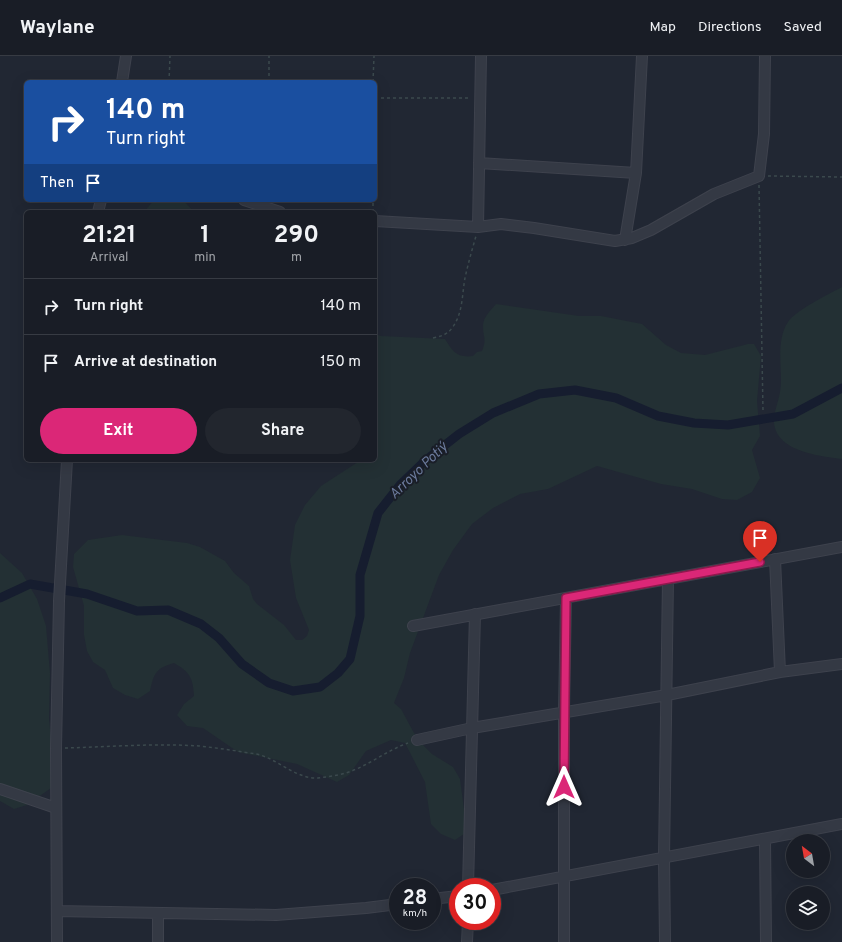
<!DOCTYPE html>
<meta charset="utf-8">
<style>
body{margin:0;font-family:Overpass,sans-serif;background:#22262e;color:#f1f3f6;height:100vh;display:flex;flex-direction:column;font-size:15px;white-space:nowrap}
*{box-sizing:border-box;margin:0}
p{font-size:13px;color:#9fa2a7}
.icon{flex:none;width:22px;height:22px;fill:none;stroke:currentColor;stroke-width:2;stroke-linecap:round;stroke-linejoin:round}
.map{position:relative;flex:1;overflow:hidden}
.side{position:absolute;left:24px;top:154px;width:353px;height:252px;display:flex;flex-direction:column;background:#191d26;border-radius:6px;box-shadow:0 4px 16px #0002,0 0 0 1px #373b43}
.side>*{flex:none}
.top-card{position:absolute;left:24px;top:24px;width:353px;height:122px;border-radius:6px;box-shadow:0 4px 16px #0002,0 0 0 1px #373b43;background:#1a4fa0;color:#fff;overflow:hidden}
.needle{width:26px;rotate:329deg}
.fabs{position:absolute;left:786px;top:778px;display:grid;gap:8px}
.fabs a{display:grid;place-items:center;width:44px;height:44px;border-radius:50%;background:#191d26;box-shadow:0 4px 16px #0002,0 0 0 1px #373b43;font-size:20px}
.speed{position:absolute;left:389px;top:822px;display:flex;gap:8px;font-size:20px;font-weight:700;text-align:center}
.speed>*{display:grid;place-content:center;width:52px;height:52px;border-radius:50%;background:#191d26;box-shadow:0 4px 16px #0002,0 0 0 1px #373b43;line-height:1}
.speed small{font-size:10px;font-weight:400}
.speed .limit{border:6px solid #d22;background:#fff;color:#111}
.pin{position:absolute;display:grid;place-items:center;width:34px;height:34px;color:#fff;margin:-41px -17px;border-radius:50% 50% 50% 0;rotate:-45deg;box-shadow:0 0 4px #0007}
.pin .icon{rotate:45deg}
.me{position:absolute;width:44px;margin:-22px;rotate:0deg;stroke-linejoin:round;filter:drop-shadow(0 0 3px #0008)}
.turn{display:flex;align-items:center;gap:14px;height:84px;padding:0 16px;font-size:18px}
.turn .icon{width:52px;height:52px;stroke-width:2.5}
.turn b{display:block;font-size:28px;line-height:34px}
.then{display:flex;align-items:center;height:38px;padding:0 16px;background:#0003;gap:8px;font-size:15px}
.eta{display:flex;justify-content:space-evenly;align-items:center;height:68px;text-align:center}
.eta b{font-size:24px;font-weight:700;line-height:28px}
.primary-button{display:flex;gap:8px;margin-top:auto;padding:8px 16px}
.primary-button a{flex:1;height:46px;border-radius:24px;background:#db2777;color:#fff;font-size:16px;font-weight:700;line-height:46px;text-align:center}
.primary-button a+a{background:#22262e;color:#f1f3f6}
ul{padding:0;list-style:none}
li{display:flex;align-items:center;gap:12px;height:56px;padding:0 16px;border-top:1px solid #373b43}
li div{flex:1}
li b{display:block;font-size:15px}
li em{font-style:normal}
header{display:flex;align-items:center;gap:24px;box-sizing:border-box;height:56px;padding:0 20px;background:#191d26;border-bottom:1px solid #373b43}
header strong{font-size:19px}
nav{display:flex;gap:22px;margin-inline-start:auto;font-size:14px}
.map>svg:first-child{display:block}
.green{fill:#233034}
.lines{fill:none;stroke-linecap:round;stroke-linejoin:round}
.canal{stroke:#161d2f;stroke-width:9}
.street-casing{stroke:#3e424d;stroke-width:12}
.path{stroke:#3b494d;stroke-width:1.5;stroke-dasharray:3 3;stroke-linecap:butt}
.street{stroke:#343944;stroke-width:10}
.route-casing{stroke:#8e194d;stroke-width:10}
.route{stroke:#db2777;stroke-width:7}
.labels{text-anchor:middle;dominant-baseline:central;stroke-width:4;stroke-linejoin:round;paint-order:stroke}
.water-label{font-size:14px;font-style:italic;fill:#6b7a9c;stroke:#1a1e28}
</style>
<header>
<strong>Waylane</strong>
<nav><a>Map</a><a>Directions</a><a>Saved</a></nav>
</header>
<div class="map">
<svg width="842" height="886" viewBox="0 0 842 886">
<rect width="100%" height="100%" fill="#212733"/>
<path class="green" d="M 154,144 L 183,144 L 194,156 L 144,156 Z
M 842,231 L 842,403 C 818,400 771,395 774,361 C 776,349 781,339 781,325 C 781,306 777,282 788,266 C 796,254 829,238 842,231 Z
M 496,248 L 579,260 L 601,260 L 642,268 L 666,289 L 681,297 L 705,299 L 748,288 L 754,288 L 761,300 L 757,345 L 760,380 L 752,394 L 760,422 L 752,436 L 737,444 L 722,443 L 692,433 L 661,428 L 597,410 L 548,433 L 520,438 L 493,452 L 472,468 L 453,494 L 439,519 L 410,597 L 404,622 L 394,647 L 401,653 L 414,677 L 423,689 L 432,698 L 453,711 L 460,723 L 467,776 L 455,784 L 441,778 L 431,768 L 425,726 L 405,687 L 391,684 L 366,695 L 349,719 L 337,726 L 297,708 L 238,696 L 203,672 L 187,670 L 177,659 L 184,648 L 194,640 C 193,622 190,616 174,607 C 156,612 154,617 150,635 L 138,643 L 125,639 L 113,632 L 105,614 L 93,606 L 87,595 L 84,579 L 84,550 L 73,511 L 74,498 L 88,484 L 122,479 L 187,487 L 200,491 L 225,505 L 234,517 L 249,530 L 253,543 L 257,548 L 284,569 L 296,584 L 302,584 L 307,580 L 309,574 L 296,542 L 290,504 L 295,469 L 305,449 L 321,430 L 361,404 L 375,404 L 375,390 L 377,388 L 375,374 L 375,278 L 381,280 L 445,283 C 453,296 457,302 473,300 L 477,296 L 482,295 C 487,283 483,281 483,270 C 483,261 491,254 496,248 Z
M 0,497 L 22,517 L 37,543 L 46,570 L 50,617 L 49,663 L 55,719 L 51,732 L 27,749 L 14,753 L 0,745 Z"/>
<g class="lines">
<path class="canal" d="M 0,542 L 30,528 L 87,538 L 137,555 L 168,554 L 201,568 L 219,582 L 242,608 L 269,627 L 293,635 L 320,631 L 338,617 L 350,603 L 360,560 L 360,519 L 378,457 L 400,429 L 426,404 L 459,378 L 493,357 L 539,338 L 575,334 L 616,342 L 658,360 L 694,367 L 728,369 L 793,358 L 842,332"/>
<defs>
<path id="street" d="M 122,26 L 126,0
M 479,107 L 636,117
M 244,144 L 280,156
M 98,156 L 101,144
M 375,165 L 478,171 L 501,168 L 534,172 L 615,185 L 632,182 L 651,174 L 714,138 L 759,120 L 764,78 L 765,0
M 478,171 L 481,0
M 625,184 L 636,117 L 642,0
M 775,503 L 780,616
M 413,570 L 842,491
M 417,684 L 472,672 L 667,639 L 780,616 L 842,608
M 0,733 L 56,752
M 765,783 L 766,886
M 468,831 L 475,558
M 492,834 L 842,768
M 432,843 L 458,840
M 57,855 L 276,859 L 366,852 L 398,848
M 57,886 L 56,692 L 59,545 L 67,404
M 158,886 L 158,858
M 467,886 L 468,865
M 564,886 L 564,656 L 566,542
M 665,886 L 664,802 L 668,523"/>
</defs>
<use href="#street" class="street-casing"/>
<path class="path" d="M 169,26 L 170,0
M 269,26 L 269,0
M 373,26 L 374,0
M 375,42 L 471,42
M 768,120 L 842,121
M 759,129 L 763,355
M 373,156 L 373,144
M 433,282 C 441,280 447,279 452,272 C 463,258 462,238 465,222 C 468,208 472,194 476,180
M 65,692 C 109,691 154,687 199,690 C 218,692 237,695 256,698 C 277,702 295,723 318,722 C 326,721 334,720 342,718 C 366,712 385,695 408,687"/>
<use href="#street" class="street"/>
</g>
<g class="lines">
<defs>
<path id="route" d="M 564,731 L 566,542 L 760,506"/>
</defs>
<use href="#route" class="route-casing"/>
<use href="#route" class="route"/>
</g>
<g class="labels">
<g class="water-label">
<text transform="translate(419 415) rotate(-44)">Arroyo Poti´y</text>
</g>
</g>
</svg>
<div class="fabs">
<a><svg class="needle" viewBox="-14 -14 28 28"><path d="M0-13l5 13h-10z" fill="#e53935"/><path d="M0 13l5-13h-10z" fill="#9fa2a7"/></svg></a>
<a><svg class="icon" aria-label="layers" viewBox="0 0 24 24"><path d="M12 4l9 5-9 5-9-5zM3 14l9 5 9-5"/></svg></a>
</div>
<div class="speed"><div>28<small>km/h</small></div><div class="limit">30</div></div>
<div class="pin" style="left:760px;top:506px;background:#d93025"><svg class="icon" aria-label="arrive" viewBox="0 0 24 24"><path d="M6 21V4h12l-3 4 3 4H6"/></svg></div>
<svg class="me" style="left:564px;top:731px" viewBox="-20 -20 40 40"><path d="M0-17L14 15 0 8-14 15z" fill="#db2777" stroke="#fff" stroke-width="4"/></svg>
<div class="top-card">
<div class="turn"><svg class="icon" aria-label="right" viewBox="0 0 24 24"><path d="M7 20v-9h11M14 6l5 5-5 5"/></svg><div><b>140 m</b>Turn right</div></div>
<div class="then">Then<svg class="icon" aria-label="arrive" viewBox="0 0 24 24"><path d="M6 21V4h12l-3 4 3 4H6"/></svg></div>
</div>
<section class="side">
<div class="eta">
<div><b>21:21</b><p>Arrival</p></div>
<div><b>1</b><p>min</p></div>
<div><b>290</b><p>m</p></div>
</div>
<ul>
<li><svg class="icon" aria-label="right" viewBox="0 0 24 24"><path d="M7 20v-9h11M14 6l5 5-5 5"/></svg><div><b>Turn right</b></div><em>140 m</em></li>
<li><svg class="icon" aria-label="arrive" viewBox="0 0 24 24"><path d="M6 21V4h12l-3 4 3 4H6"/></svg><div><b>Arrive at destination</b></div><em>150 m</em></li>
</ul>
<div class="primary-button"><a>Exit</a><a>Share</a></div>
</section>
</div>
